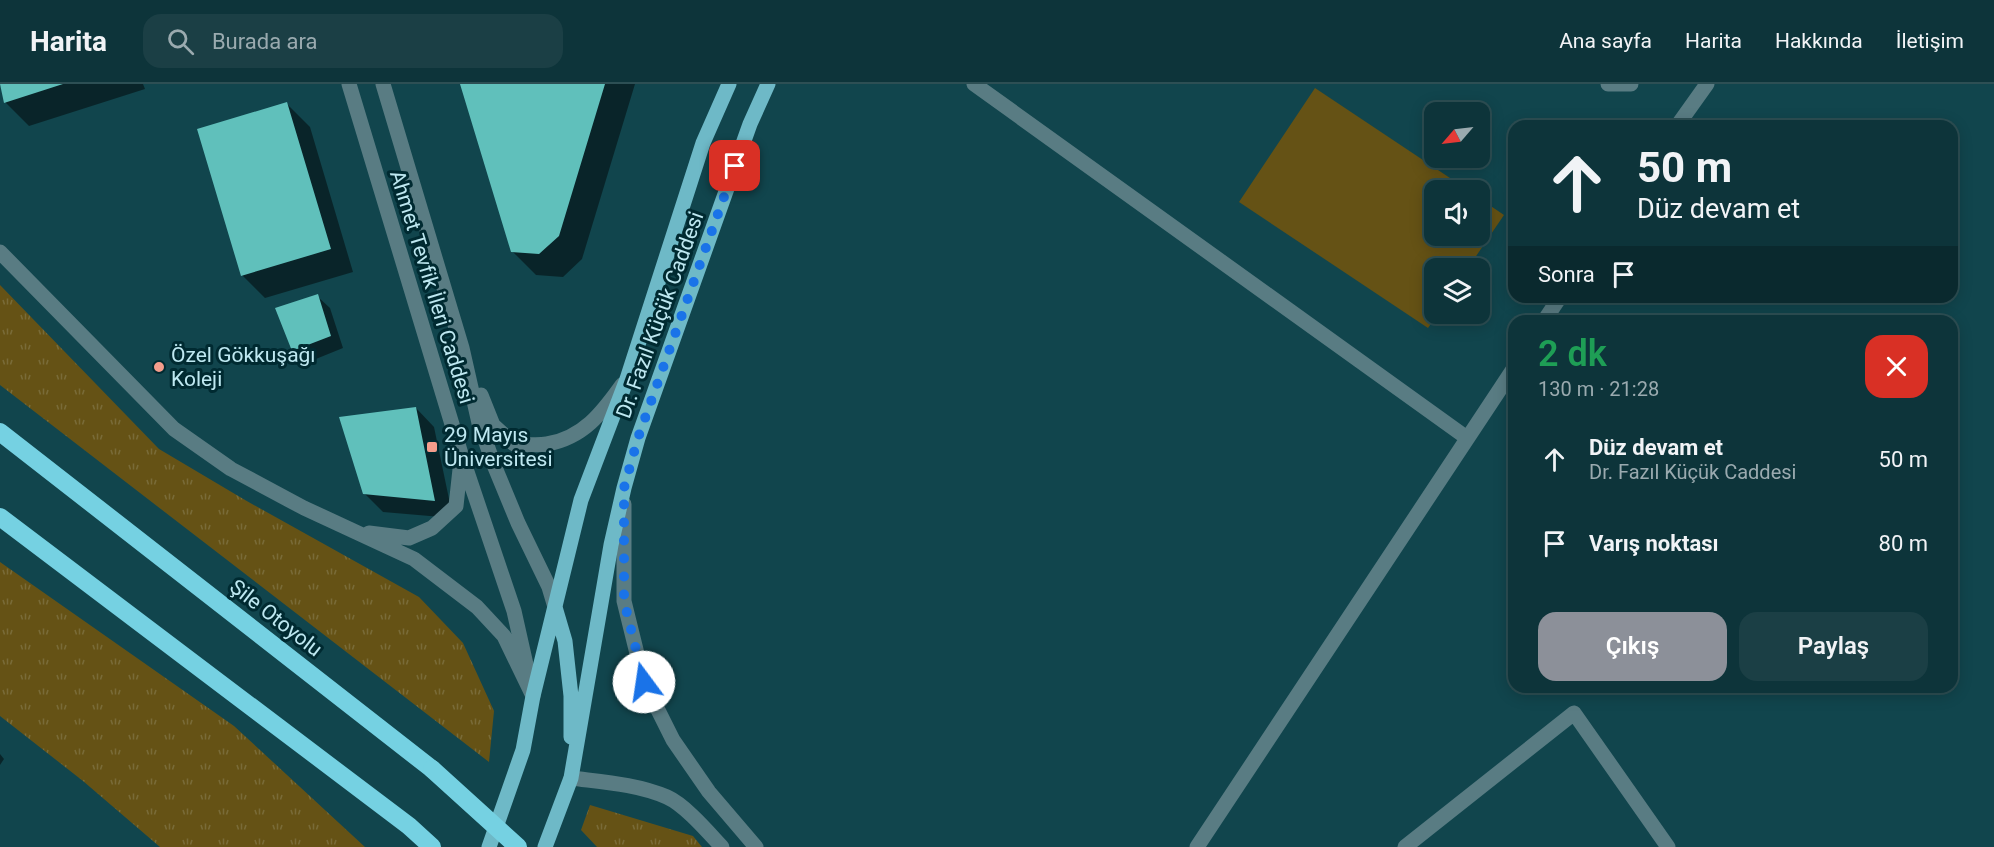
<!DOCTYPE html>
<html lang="tr">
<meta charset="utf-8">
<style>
body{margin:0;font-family:Roboto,sans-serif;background:#1b3f45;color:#f1f3f6;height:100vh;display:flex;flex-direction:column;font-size:22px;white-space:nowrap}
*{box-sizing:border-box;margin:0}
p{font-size:20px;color:#9aaaaf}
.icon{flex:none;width:33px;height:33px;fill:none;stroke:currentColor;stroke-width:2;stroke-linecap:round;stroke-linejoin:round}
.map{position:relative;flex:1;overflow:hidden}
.drawer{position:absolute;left:1508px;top:231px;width:450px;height:378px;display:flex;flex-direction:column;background:#0d343a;border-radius:18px;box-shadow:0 3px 15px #0003,0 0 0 2px #2d4f54}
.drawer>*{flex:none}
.banner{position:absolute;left:1508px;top:36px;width:450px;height:183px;border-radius:18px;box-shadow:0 3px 15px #0003,0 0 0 2px #2d4f54;background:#0d343a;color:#f1f3f6;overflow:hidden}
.needle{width:39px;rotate:242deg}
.controls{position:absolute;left:1424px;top:18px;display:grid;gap:12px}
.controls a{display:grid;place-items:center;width:66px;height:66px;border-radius:12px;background:#0d343a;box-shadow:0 3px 15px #0003,0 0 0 2px #2d4f54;font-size:30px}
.pin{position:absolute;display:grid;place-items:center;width:51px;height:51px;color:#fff;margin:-26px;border-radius:12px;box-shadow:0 3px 9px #0006}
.me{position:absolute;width:66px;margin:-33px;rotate:346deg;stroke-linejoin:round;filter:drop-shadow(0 0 4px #0008)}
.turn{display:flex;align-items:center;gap:21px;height:126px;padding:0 30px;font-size:27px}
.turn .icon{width:78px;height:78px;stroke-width:2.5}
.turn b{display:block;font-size:42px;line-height:51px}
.then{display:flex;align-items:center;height:57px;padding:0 30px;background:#0003;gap:12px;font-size:22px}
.round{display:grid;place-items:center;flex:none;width:63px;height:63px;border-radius:18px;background:#1b3f45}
.summary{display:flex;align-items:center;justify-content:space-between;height:102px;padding:0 30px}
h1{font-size:36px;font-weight:600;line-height:45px;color:#1e9e55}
.cta{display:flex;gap:12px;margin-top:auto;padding:12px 30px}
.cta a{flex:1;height:69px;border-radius:18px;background:#8c9099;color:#fff;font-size:24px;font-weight:600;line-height:69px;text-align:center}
.cta a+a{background:#1b3f45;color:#f1f3f6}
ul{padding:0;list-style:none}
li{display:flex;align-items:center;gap:18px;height:84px;padding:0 30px}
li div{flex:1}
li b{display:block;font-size:22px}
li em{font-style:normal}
header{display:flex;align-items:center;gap:36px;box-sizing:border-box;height:84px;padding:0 30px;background:#0d343a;border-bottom:2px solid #2d4f54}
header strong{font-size:28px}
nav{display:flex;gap:33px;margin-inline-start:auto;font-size:21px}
.search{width:420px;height:54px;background:#1b3f45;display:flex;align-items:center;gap:15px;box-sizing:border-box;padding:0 21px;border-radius:18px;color:#9aaaaf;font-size:22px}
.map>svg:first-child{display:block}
.grass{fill:url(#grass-tufts)}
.garden{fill:#655215}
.shadow{fill:#0007}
.building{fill:#60c0bb}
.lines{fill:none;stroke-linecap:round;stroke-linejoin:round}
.minor{stroke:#597c83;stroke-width:15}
.major{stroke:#6eb9c7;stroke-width:15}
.highway{stroke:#75d1e2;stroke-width:18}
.highway-bridge{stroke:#75d1e2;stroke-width:18}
.route{stroke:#1a73e8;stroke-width:10;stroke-dasharray:0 18}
.poi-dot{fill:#f49d8c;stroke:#002a31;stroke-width:2}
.labels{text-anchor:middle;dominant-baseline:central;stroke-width:6;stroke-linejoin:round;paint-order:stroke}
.street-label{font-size:21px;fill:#bee8f1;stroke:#002a31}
.poi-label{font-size:21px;fill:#bee8f1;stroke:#002a31;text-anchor:start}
</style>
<header>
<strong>Harita</strong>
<div class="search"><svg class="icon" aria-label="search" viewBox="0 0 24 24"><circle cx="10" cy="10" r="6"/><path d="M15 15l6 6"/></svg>Burada ara</div>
<nav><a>Ana sayfa</a><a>Harita</a><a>Hakkında</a><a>İletişim</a></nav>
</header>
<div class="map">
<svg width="1994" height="763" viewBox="0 0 1994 763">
<defs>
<pattern id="grass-tufts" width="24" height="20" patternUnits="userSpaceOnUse" patternTransform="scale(1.5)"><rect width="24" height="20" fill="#655215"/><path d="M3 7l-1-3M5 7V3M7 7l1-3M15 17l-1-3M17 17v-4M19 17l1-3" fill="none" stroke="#796b38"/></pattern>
</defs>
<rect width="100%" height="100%" fill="#11454d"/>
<path class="grass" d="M 0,201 L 159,365 L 245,416 L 419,513 L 463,559 L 494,627 L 489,678 L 0,301 Z
M 0,478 L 234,642 L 365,763 L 160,763 L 83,697 L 0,632 Z
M 590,721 L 693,752 L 702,763 L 597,763 L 581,746 Z"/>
<path class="garden" d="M 1315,4 L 1468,106 L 1434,106 L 1434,152 L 1479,152 L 1479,114 L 1504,131 L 1468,184 L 1434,184 L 1434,230 L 1438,230 L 1428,244 L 1239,118 Z"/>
<path class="shadow" d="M 0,0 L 143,0 L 145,5 L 29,42 L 6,19 Z
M 462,0 L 635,0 L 582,175 L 563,193 L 536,191 L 512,167 Z
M 287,20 L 310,43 L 353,188 L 265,214 L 242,191 Z
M 317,212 L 330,224 L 343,264 L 306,279 L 294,266 Z
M 416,324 L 434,343 L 453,434 L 383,428 L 364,409 Z
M 0,670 L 4,675 L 0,681 Z"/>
<path class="building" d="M 0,0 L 63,0 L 4,19 Z
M 460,0 L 605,0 L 559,152 L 539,170 L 511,168 Z
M 287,18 L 331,165 L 241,192 L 197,45 Z
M 318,210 L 331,252 L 292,267 L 275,224 Z
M 416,323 L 435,417 L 363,410 L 339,333 Z"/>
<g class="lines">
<path class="minor" d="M 349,0 L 461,370 L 514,527 L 527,585
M 383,0 L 462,264 L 479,339 L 494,381 L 518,439 L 549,503 L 555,523
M 974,0 L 1467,354
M 1608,0 L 1631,0
M 1677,42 L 1707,0
M 0,168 L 174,345 L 231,385 L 304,424 L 414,475 L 477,523 L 504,552 L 533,612
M 1544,237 L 1560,213
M 481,311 L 493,341 L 514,360 C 524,360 536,362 547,360 C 583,354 602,329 622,301
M 624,420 L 624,517 L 644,598 L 673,656 L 709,708 L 756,763
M 369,449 L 409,454 L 432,444 L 456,422 L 461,376
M 571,694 C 602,698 637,700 667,713 C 685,721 708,748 722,763
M 1197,763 L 1514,284
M 1405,763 L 1574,629 L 1668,763"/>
<path class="major" d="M 555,523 L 565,557 L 571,612 L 571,653
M 489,763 L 523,666 L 533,612 L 581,416 L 627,295 L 703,59 L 729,0
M 545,763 L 571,694 L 611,461 L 624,404 L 638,354 L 750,40 L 768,0"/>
<path class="highway" d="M 0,348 L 432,685
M 0,433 L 409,742 L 432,763"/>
<path class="highway-bridge" d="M 432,685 L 518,763"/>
</g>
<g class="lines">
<path class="route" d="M 644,598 L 624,517 L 624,404 L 638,354 L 735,82"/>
</g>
<g class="poi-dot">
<circle cx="159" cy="283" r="6"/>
<rect x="426" y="357" width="12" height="12" rx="3"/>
</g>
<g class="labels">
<g class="street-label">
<text transform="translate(432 203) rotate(73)">Ahmet Tevfik İleri Caddesi</text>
<text transform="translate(660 231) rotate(-70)">Dr. Fazıl Küçük Caddesi</text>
<text transform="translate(276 534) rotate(38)">Şile Otoyolu</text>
</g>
<g class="poi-label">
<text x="171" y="271">Özel Gökkuşağı<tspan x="171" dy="24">Koleji</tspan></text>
<text x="444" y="351">29 Mayıs<tspan x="444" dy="24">Üniversitesi</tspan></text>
</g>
</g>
</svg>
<div class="controls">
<a><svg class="needle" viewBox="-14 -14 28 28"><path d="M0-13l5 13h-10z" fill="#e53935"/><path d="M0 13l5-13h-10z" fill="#9aaaaf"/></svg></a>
<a><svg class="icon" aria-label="sound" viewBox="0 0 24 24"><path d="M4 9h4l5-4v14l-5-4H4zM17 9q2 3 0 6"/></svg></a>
<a><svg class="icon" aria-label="layers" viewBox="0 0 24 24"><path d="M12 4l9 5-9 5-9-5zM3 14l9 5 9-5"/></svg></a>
</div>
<div class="pin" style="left:735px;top:82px;background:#d93025"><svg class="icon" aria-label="arrive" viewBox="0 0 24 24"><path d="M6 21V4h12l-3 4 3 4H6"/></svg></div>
<svg class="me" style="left:644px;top:598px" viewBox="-20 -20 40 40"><circle r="19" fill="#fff"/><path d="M0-13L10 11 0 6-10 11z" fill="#1a73e8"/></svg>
<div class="banner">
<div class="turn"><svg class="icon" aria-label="ahead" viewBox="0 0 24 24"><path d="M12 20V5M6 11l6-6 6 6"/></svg><div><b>50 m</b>Düz devam et</div></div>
<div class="then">Sonra<svg class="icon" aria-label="arrive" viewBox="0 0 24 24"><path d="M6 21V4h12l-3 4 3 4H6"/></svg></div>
</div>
<section class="drawer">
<div class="summary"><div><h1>2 dk</h1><p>130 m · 21:28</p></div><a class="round" style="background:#d93025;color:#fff"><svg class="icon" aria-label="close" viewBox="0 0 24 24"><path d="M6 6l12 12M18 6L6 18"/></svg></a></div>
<ul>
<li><svg class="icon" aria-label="ahead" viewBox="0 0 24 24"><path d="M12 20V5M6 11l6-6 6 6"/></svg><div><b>Düz devam et</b><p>Dr. Fazıl Küçük Caddesi</p></div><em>50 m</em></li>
<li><svg class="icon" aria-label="arrive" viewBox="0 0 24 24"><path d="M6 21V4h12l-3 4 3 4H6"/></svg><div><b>Varış noktası</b></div><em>80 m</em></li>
</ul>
<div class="cta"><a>Çıkış</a><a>Paylaş</a></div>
</section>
</div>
